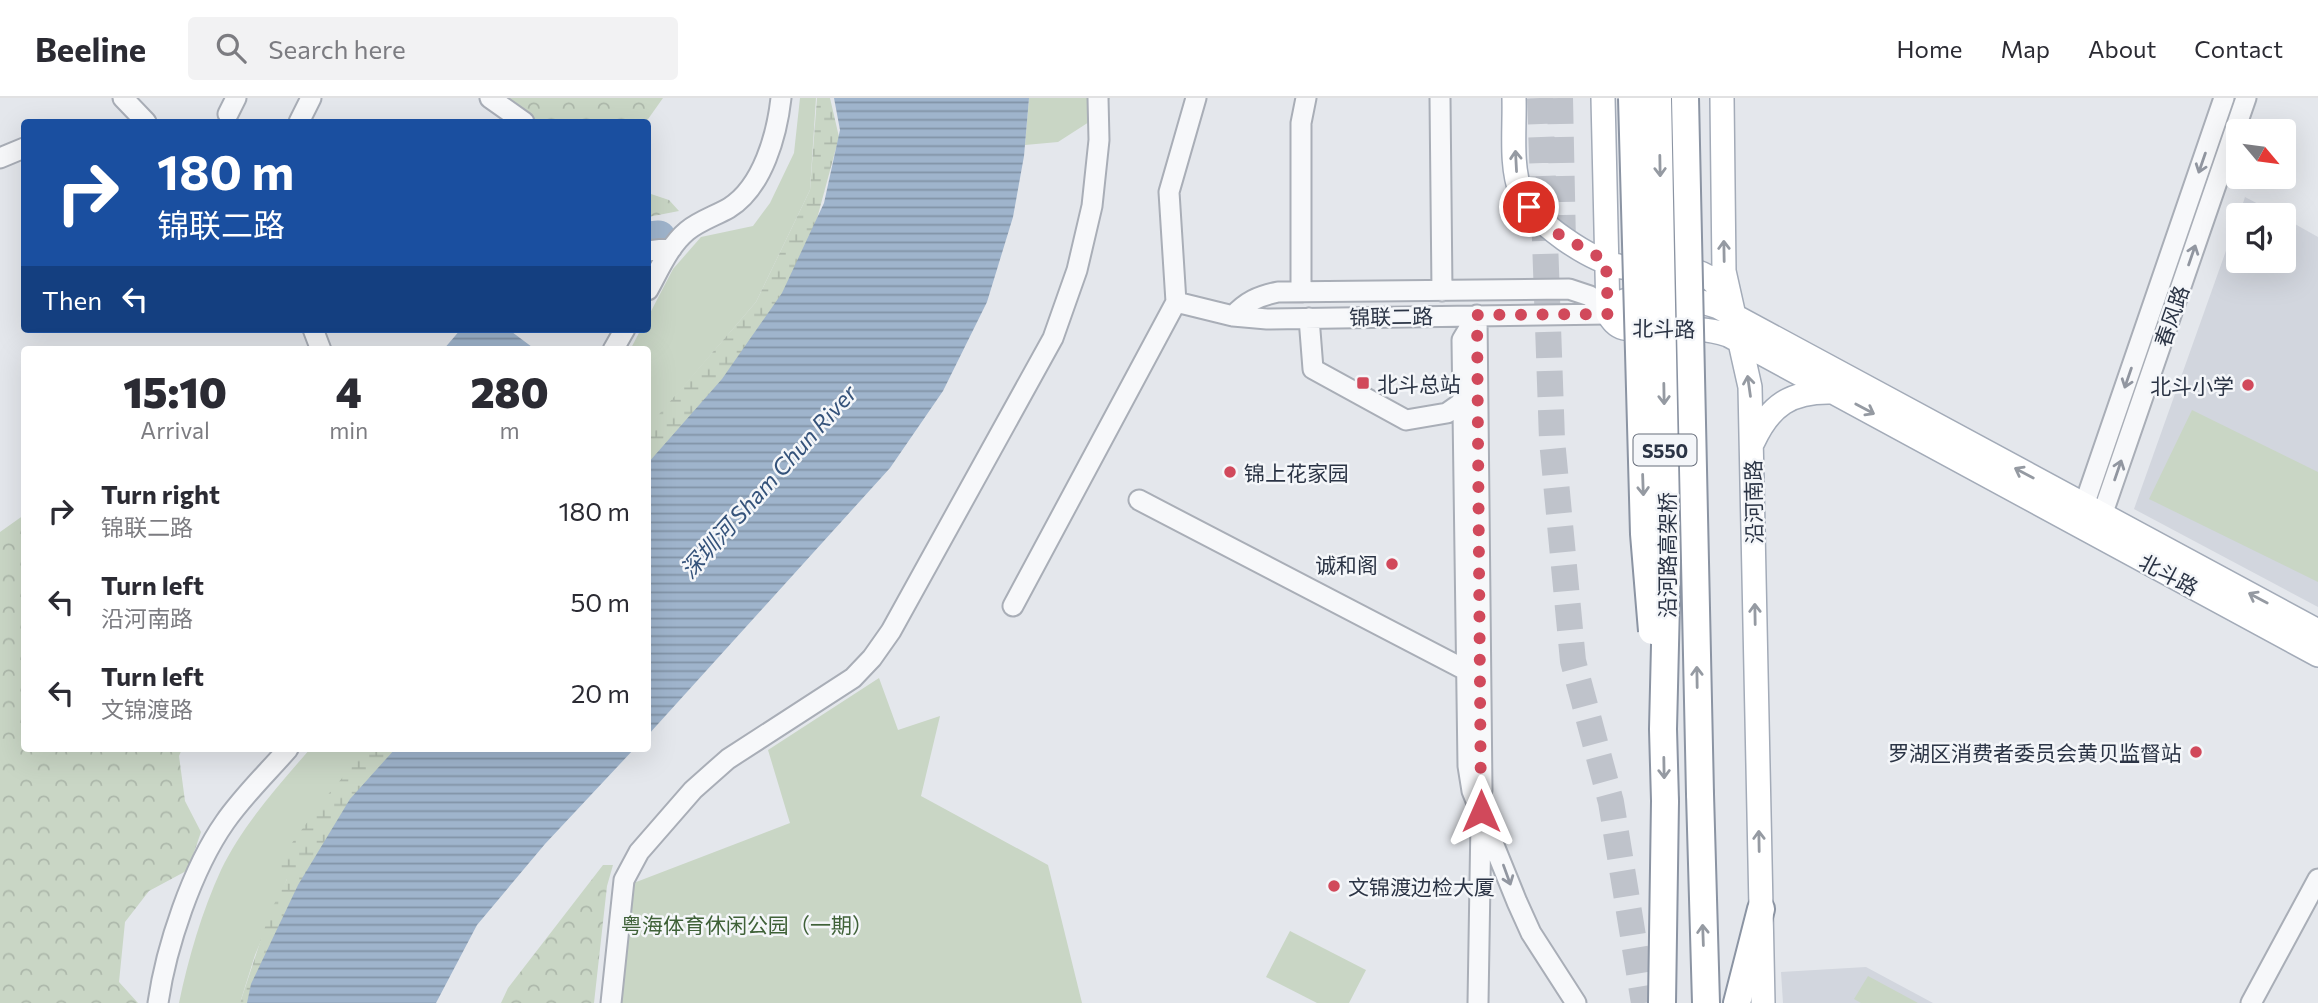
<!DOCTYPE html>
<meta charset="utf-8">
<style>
body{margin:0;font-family:Commissioner,"Noto Sans SC",sans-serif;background:#f2f2f3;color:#2b2b33;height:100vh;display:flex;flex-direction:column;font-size:26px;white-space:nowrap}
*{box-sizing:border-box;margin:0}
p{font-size:23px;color:#7c7c81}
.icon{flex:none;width:38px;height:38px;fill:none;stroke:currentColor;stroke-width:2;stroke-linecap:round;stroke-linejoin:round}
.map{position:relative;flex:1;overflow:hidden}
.panel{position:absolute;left:21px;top:248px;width:630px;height:406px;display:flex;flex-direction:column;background:#fff;border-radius:7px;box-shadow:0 7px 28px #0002}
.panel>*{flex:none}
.guide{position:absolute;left:21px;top:21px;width:630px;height:214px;border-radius:7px;box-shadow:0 7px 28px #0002;background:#1a4fa0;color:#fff;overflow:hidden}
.needle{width:46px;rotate:119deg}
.fabs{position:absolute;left:2226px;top:21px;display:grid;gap:14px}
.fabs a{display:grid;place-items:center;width:70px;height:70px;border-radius:7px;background:#fff;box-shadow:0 7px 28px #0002;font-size:35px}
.pin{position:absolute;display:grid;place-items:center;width:60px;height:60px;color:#fff;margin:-30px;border:4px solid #fff;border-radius:50%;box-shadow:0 2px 7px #0007}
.me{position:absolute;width:77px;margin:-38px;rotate:0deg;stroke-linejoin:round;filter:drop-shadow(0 0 5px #0008)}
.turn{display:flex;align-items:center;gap:24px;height:147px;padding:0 21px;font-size:32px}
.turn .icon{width:91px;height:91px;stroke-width:2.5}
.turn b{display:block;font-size:49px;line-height:60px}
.then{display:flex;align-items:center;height:66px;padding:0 21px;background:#0003;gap:14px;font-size:26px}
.eta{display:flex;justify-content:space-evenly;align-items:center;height:119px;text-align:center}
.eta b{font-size:42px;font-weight:800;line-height:49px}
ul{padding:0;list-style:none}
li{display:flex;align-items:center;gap:21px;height:91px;padding:0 21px}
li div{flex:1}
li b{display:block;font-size:26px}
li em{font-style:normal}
header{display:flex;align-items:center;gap:42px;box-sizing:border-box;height:98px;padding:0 35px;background:#fff;border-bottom:2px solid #e1e1e2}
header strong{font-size:33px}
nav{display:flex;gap:38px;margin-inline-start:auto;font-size:24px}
.search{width:490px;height:63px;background:#f2f2f3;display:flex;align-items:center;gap:18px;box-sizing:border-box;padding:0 24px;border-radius:7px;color:#7c7c81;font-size:26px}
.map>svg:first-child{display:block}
.built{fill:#d2d6de}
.green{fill:#c9d6c5}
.forest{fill:url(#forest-crowns)}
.wetland{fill:url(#wetland-marsh)}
.water{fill:url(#water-rules)}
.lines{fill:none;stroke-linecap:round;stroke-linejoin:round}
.river{stroke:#9fb4cc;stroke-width:33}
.highway-tunnel{stroke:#bfc3cb;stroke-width:26;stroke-dasharray:26 13;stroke-linecap:butt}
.minor-casing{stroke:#a9aeb7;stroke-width:23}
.major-casing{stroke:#a3abb8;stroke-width:26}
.highway-casing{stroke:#8b94a3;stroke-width:30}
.minor{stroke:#f7f8fa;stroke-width:19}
.major{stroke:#fff;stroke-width:23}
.highway{stroke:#fff;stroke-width:26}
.highway-bridge-casing{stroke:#8b94a3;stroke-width:30;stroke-linecap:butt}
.highway-bridge{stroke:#fff;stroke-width:26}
.oneway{stroke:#959aa2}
.oneway2{stroke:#9196a0}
.route{stroke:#d1495b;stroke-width:12;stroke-dasharray:0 21.6}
.poi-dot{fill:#d1495b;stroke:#f4f6f9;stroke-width:2.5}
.labels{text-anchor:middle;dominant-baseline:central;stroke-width:5;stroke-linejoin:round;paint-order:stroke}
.shield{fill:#f4f6f9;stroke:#676e7b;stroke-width:2}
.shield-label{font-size:19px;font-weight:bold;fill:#2b3445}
.street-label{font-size:21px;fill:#2b3445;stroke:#f4f6f9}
.poi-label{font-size:21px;fill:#2b3445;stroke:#f4f6f9;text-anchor:start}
.park-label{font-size:21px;fill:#3f6138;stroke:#f4f6f9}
.water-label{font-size:23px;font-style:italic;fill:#34527a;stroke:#f4f6f9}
</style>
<header>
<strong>Beeline</strong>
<div class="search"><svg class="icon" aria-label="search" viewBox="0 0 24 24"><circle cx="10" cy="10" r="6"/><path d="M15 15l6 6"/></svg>Search here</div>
<nav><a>Home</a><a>Map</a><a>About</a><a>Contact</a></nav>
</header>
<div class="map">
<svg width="2318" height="905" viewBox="0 0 2318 905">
<defs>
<pattern id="forest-crowns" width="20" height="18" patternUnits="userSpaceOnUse" patternTransform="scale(1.75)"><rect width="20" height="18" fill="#c9d6c5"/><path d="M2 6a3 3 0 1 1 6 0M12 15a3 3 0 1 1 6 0" fill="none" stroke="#adb8ab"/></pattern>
<pattern id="wetland-marsh" width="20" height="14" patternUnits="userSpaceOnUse" patternTransform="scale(1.75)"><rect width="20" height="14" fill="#c9d6c5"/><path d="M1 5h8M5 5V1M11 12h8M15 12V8" fill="none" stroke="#adb8ab"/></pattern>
<pattern id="water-rules" width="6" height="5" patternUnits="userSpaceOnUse" patternTransform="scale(1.75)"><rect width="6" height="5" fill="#9fb4cc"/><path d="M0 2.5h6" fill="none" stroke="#8293a7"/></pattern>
</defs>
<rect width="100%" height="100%" fill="#e4e7ec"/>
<path class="built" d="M 2245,99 L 2279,117 L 2239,117 Z
M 2238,119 L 2238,163 L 2284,163 L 2284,120 L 2318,139 L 2318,509 L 2134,411 Z
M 1866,869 L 1933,905 L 1783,905 L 1781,874 Z"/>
<path class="green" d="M 800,0 L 816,0 L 810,92 L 756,204 L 648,330 L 648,252 L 630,252 L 641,231 L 648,231 L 648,219 L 673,171 L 701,139 L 753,128 L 770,105 L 794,55 Z
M 1029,0 L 1110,0 L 1103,15 L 1058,44 L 1025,47 Z
M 2192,312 L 2318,374 L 2318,484 L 2149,401 Z
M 879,580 L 898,632 L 940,618 L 921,698 L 1048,767 L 1082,905 L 617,905 L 631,786 L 790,725 L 768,652 Z
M 310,651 L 370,651 L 287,781 L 255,857 L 240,905 L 179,905 C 188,861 202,813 221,772 C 242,728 278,688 310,651 Z
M 1290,833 L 1366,872 L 1349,905 L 1317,905 L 1266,879 Z
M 1868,878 L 1918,905 L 1861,905 L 1854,901 Z"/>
<path class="forest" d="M 501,0 L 663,0 L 646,24 L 548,24 L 502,19 Z
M 648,95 L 669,102 L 679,113 L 648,119 Z
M 24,417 L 24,651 L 182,651 L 179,658 L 185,703 L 201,734 L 188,772 L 149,793 L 125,824 L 119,884 L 138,905 L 0,905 L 0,434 Z
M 603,767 L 613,767 L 607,788 L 594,905 L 501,905 L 508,890 Z"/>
<path class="wetland" d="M 817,0 L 830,0 L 839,39 L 804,169 L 738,269 L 648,373 L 648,329 L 756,204 L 810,92 Z
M 367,651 L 406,651 L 258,905 L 240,905 L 270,814 L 287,781 L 278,764 L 325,700 Z"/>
<path class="water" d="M 834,0 L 1029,0 L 1024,58 L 1013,119 L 987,204 L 943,293 L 890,370 L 648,637 L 648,365 L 722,281 L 782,195 L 824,105 L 840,32 Z
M 461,231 L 508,231 L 536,252 L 443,252 Z
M 395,651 L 634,651 L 545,746 L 477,827 L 436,905 L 247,905 L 251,886 L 298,787 L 350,701 Z"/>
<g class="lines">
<path class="river" d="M 648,140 L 659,139"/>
<path class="highway-tunnel" d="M 1540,0 L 1552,342 L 1573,563 L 1611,704 L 1644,905
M 1560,0 L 1563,145"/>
<defs>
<path id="minor" d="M 123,0 L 146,24
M 490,0 L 524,24
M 1440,0 L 1442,193
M 228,16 L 236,0
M 299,24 L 311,0
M 0,60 L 24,50
M 648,153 L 672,150
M 648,192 C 659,172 669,148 687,133 C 699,123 715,118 729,110 C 763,89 777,36 781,0
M 1301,194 L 1301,25 L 1306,0
M 1176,204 L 1233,218 L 1267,221 L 1608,216
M 1477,217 L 1462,242 L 1468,668 L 1472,693 L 1517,804 L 1531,835 L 1576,905
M 1233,218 C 1246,204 1258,198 1278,194 L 1569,191 L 1590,198 L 1608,216
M 1477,218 L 1482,692
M 1309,220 L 1313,271 L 1406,322 L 1447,315 L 1471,298
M 313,231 L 321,252
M 613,252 L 625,231
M 1139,402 L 1477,578
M 2080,419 L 2224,0
M 2098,429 L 2246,0
M 1013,508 L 1176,204 L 1169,94 L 1196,0
M 158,905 C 166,849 192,771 225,724 C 243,698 267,675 288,651
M 611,905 L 624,782 L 639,754 L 693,692 L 728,661 L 853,580 L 872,560 L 891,533 L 1053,240 L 1077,172 L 1092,108 L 1099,42 L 1098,0
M 1478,905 L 1481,722
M 2251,905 L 2318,781"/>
<path id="major" d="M 1514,0 C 1515,30 1510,68 1521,95 C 1534,126 1590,162 1622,169 C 1657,176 1712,156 1724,203
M 1603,0 L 1608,216
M 1722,0 L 1724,173 L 1750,289 L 1763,905
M 1608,216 C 1621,189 1694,199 1718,209 L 2318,533
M 1608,216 C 1612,222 1616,228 1624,230 C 1657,238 1689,224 1728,237 L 2318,557
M 1753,344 C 1770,307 1791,293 1832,294"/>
<path id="highway" d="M 1700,696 L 1706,905
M 1662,905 L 1665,703
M 1737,905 L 1761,811"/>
</defs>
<use href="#minor" class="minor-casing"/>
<use href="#major" class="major-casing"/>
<use href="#highway" class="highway-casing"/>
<use href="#minor" class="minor"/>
<use href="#major" class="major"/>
<use href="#highway" class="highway"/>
<defs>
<path id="highway-bridge" d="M 1632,0 L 1644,436 L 1652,533
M 1658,0 L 1667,463 L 1663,631 L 1665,703
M 1685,0 L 1700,696"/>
</defs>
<use href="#highway-bridge" class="highway-bridge-casing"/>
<use href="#highway-bridge" class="highway-bridge"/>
</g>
<defs><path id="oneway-shaft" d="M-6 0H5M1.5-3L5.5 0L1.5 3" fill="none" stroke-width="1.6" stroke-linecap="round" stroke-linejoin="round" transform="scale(1.75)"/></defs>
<g class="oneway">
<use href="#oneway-shaft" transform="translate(1516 63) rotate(-93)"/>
<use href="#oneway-shaft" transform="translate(1660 68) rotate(89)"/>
<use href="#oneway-shaft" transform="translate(1724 153) rotate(-91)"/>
<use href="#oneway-shaft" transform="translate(1749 288) rotate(-98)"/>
<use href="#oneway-shaft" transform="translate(1664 296) rotate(89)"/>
<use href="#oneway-shaft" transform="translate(1865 311) rotate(28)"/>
<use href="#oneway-shaft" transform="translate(2024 375) rotate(-152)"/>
<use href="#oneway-shaft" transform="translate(1643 387) rotate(88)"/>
<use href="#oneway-shaft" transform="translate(2258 500) rotate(-152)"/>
<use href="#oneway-shaft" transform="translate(1755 516) rotate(-91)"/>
<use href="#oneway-shaft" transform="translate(1697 579) rotate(-91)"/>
<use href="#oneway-shaft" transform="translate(1664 670) rotate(89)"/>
<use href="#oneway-shaft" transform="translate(1759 743) rotate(-91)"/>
<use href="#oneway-shaft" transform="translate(1703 837) rotate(-92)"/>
</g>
<g class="oneway2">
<use href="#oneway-shaft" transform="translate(2202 65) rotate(109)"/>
<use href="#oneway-shaft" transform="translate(2192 157) rotate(-71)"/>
<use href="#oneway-shaft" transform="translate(2128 280) rotate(109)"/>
<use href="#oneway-shaft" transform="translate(2118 372) rotate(-71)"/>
<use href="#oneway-shaft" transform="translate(1507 777) rotate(70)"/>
</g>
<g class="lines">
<path class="route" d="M 1481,713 L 1477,217 L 1608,216 L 1606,163 L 1553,133 L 1529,109"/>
</g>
<g class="poi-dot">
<rect x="1356" y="278" width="14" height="14" rx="3.5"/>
<circle cx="2248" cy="287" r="7"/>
<circle cx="1230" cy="374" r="7"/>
<circle cx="1392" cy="466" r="7"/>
<circle cx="2196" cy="654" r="7"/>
<circle cx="1334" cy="788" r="7"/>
</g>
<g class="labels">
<rect class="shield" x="1633.5" y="336.5" width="63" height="31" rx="5"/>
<g class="shield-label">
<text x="1665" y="352">S550</text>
</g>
<g class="street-label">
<text transform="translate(1391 218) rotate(-1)">锦联二路</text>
<text transform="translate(2171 218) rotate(-71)">春风路</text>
<text transform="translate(1664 230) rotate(1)">北斗路</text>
<text transform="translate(1753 404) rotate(-91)">沿河南路</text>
<text transform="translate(1666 457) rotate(-90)">沿河路高架桥</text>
<text transform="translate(2169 476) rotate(28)">北斗路</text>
</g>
<g class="poi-label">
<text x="1377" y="285">北斗总站</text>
<text x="2234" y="287" text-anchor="end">北斗小学</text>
<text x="1244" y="374">锦上花家园</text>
<text x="1378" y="466" text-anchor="end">诚和阁</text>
<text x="2182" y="654" text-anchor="end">罗湖区消费者委员会黄贝监督站</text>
<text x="1348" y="788">文锦渡边检大厦</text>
</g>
<g class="park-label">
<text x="747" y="826">粤海体育休闲公园（一期）</text>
</g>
<g class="water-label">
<text transform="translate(768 383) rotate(-48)">深圳河 Sham Chun River</text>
</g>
</g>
</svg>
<div class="fabs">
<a><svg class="needle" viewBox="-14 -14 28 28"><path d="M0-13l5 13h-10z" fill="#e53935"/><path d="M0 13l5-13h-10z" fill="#7c7c81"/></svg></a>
<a><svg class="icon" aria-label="sound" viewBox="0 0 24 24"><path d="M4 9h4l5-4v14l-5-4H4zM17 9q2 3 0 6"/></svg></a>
</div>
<div class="pin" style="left:1529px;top:109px;background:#d93025"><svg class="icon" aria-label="arrive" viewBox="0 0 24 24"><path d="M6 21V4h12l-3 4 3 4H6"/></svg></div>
<svg class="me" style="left:1481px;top:713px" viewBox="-20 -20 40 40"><path d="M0-17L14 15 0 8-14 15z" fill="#d1495b" stroke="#fff" stroke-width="4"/></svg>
<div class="guide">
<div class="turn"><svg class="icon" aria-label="right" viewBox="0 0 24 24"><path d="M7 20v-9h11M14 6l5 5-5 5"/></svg><div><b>180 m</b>锦联二路</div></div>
<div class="then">Then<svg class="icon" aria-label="left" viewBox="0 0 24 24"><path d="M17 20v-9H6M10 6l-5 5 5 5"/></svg></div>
</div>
<section class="panel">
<div class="eta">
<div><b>15:10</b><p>Arrival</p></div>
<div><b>4</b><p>min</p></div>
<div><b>280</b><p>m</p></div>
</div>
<ul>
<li><svg class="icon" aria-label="right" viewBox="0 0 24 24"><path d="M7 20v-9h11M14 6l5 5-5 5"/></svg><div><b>Turn right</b><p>锦联二路</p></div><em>180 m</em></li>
<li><svg class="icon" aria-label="left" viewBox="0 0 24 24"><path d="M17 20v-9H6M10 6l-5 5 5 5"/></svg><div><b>Turn left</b><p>沿河南路</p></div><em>50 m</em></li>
<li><svg class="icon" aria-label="left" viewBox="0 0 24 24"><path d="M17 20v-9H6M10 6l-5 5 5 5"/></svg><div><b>Turn left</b><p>文锦渡路</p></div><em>20 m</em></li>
</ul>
</section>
</div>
